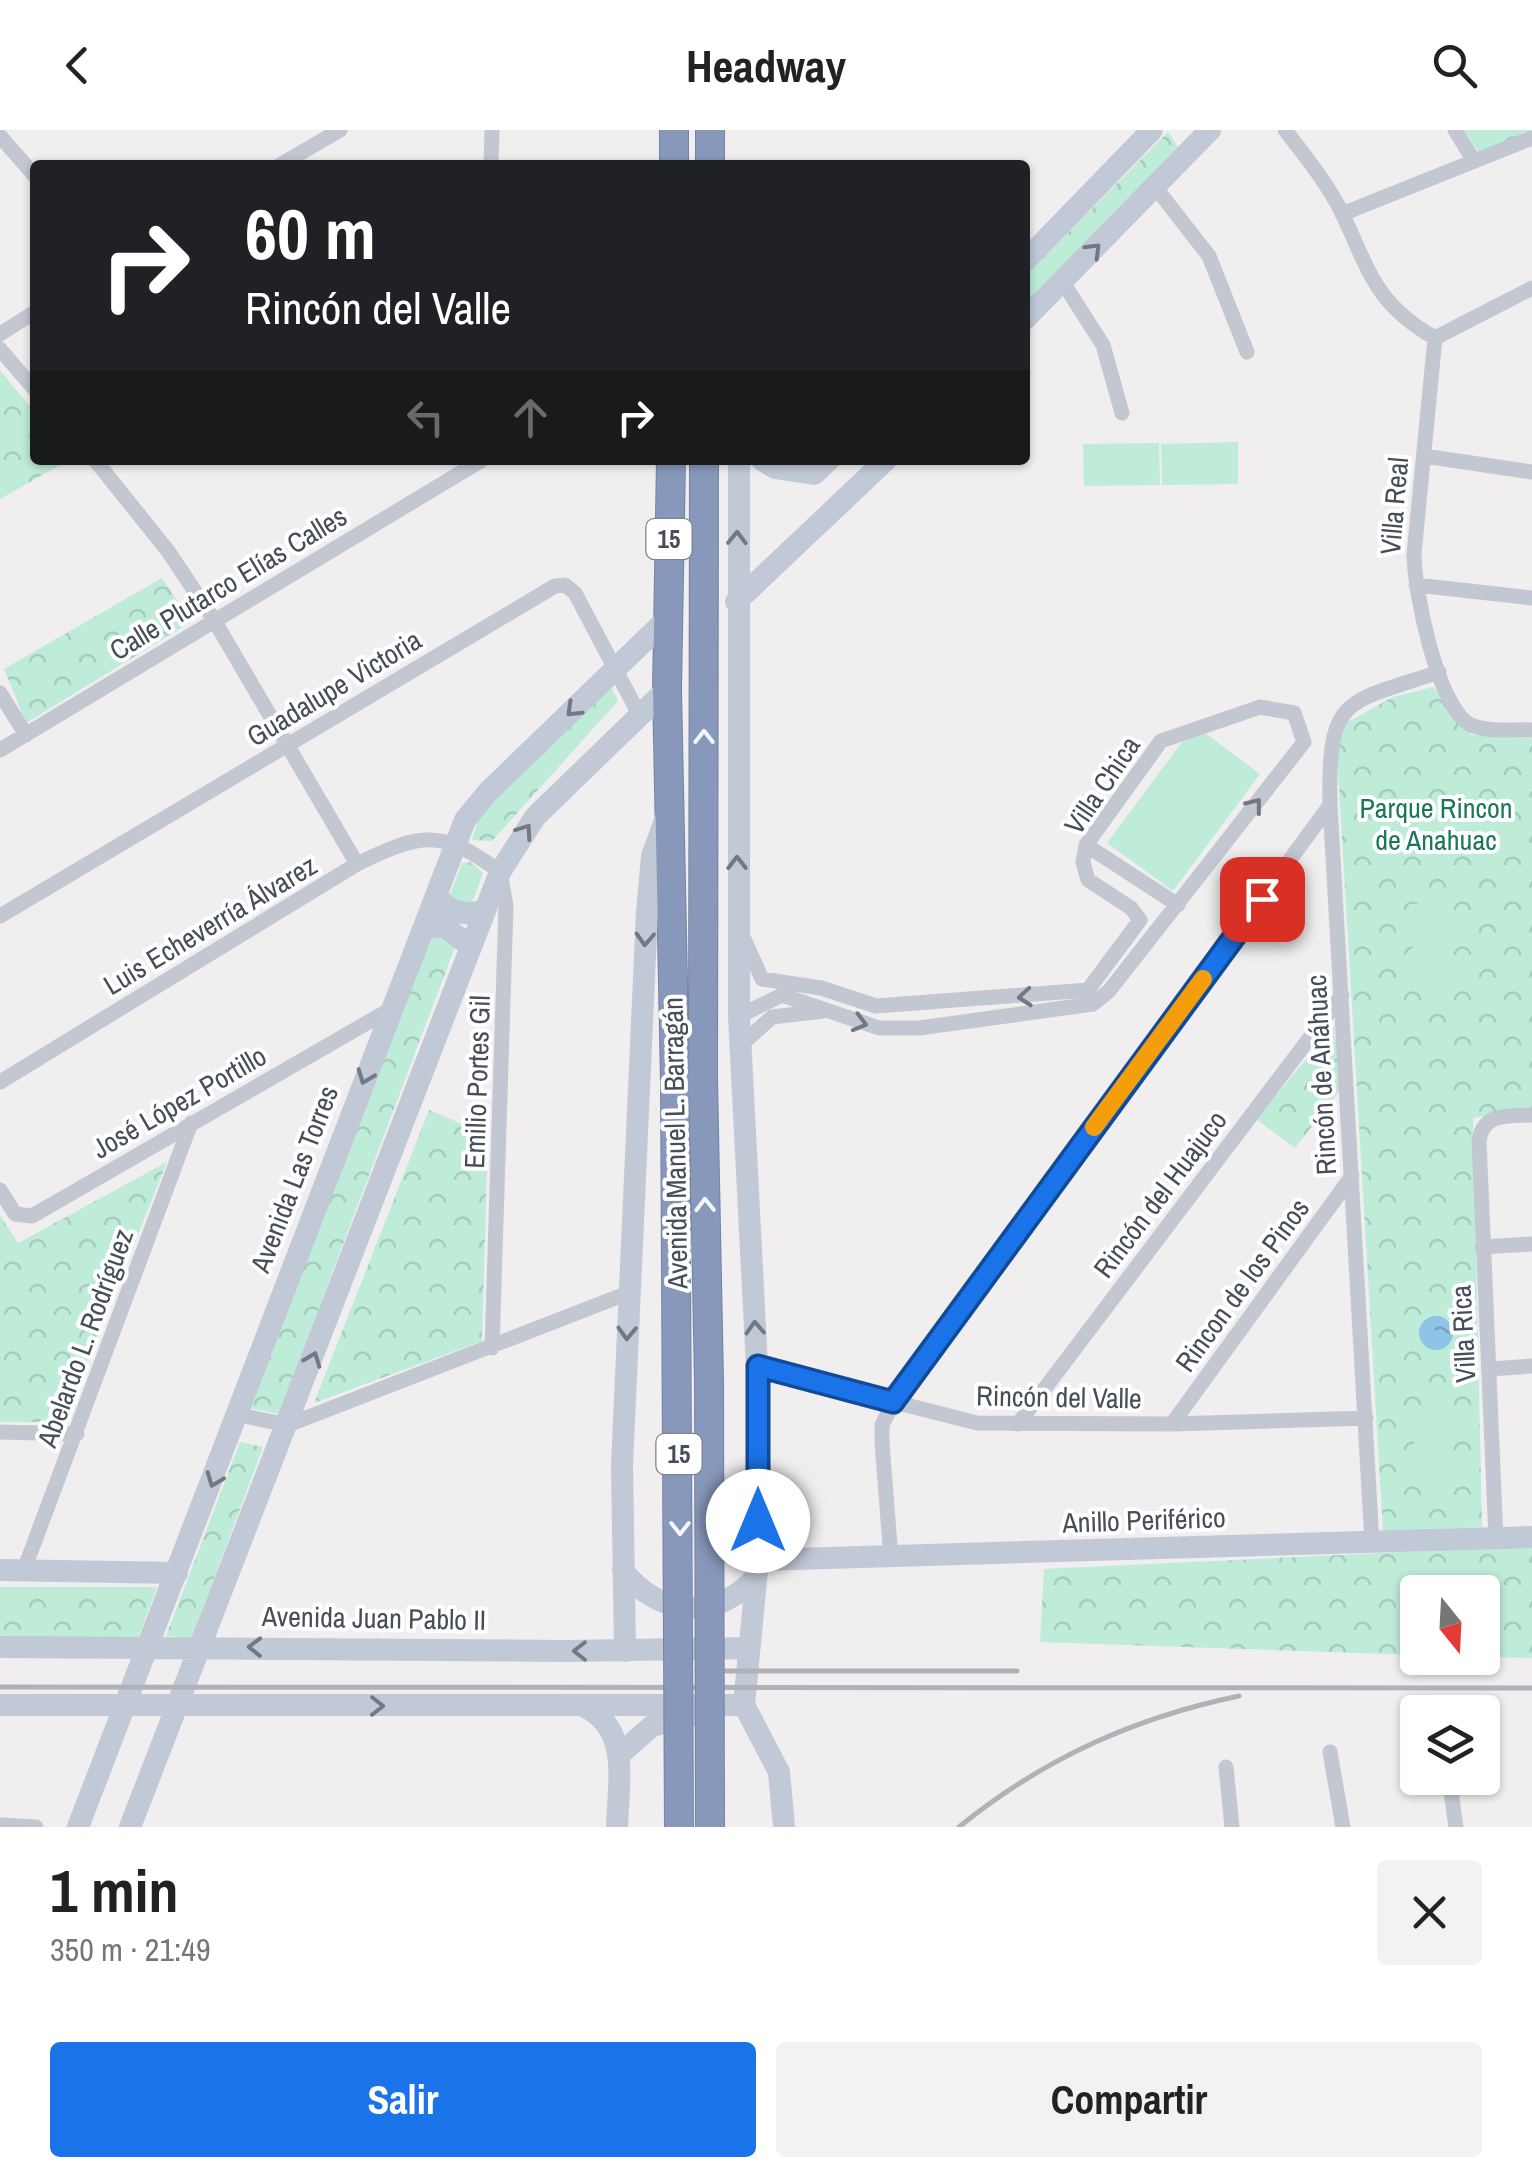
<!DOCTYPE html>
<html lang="es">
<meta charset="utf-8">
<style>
body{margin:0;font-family:"Archivo Narrow",sans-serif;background:#f2f2f2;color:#222;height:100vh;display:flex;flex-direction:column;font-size:38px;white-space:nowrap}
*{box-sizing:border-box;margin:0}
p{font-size:32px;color:#767676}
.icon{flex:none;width:55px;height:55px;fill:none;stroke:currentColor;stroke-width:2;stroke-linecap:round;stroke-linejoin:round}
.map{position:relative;height:1697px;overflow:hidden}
.details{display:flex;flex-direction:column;background:#fff;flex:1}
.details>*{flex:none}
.top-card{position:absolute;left:30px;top:30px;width:1000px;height:305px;border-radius:10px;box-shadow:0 2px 8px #0004;background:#202124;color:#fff;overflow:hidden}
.needle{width:65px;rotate:162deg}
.controls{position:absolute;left:1400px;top:1445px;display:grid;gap:20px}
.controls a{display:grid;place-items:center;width:100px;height:100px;border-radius:10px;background:#fff;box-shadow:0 2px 8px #0004;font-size:50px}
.pin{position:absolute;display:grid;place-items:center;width:85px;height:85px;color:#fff;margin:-42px;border-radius:20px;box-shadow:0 5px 15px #0006}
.me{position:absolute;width:110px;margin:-55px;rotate:0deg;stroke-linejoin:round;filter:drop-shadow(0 0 8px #0008)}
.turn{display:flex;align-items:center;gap:35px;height:210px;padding:0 50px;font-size:45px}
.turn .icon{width:130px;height:130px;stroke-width:2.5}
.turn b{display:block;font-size:70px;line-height:85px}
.lanes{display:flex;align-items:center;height:95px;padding:0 50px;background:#0003;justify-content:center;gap:50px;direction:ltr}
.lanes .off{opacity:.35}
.round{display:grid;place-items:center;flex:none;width:105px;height:105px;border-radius:10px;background:#f2f2f2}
.overview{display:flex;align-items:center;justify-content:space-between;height:170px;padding:0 50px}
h1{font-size:60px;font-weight:700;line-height:75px}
.primary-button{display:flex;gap:20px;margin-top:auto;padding:20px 50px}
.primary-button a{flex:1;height:115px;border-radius:10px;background:#1a73e8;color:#fff;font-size:40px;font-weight:700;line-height:115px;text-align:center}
.primary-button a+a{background:#f2f2f2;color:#222}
header{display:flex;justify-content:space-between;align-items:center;height:130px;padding:0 50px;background:#fff;font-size:45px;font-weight:700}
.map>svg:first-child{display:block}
.park{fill:url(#park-crowns)}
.pitch{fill:#beecd8}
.water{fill:url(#water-ripples)}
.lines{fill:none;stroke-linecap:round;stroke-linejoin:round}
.highway-casing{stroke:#7483a6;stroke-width:30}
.street{stroke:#c2c7d2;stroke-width:15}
.secondary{stroke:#c1c8d6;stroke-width:22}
.highway{stroke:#8898ba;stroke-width:28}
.rail{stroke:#b0b2b8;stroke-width:5}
.highway-bridge-casing{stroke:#7483a6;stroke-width:30;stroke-linecap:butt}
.highway-bridge{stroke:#8898ba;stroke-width:28}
.oneway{stroke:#727985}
.oneway2{stroke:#f3f5f8}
.oneway3{stroke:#727884}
.route-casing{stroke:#114b97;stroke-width:25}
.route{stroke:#1a73e8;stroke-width:18}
.slow{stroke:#f59e0b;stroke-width:18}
.labels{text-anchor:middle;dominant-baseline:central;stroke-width:8;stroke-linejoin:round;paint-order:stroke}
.shield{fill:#fff;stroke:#7e838c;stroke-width:2.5}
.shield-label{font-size:25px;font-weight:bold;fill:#474e5a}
.street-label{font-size:28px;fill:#474e5a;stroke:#fff}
.park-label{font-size:28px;fill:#1c775a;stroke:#fff}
</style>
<header><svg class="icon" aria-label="back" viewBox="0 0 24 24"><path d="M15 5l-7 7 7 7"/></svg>Headway<svg class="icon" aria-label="search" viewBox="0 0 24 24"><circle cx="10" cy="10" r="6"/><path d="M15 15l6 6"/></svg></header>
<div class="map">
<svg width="1532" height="1697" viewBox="0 0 1532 1697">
<defs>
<pattern id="park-crowns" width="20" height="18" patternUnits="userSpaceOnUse" patternTransform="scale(2.5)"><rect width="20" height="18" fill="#beecd8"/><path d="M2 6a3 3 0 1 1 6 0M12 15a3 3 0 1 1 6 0" fill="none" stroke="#a5ccbc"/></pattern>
<pattern id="water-ripples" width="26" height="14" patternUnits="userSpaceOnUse" patternTransform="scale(2.5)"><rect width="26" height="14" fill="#8ec4e6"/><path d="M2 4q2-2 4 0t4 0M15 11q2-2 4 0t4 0" fill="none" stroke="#76a1bd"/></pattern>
</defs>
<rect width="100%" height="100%" fill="#f0eeee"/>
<path class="park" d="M 1464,0 L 1532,0 L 1532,4 L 1480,24 Z
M 1168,2 L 1182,23 L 1025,181 L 1025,146 Z
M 0,240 L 35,283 L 35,330 L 69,330 L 0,369 Z
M 162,448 L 191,492 L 26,593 L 4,539 Z
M 611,556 L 618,571 L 492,711 L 472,710 L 483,675 Z
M 1433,557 L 1471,605 L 1532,608 L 1532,979 L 1473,988 L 1482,1397 L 1383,1402 L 1337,623 L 1346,593 L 1393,567 Z
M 471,732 L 483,743 L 471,776 L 449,767 L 462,733 Z
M 437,803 L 455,817 L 279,1284 L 249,1278 L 427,808 Z
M 1334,896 L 1341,959 L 1295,1018 L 1256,989 Z
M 429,980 L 488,1005 L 482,1211 L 314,1273 Z
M 167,1032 L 63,1292 L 0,1292 L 0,1085 L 18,1113 Z
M 240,1312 L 263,1317 L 192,1508 L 166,1506 Z
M 1532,1416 L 1532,1528 L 1483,1527 L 1482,1462 L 1418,1462 L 1417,1525 L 1040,1512 L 1044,1439 Z
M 0,1457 L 157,1457 L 136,1514 L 0,1513 Z"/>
<path class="pitch" d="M 1238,312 L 1238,354 L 1162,355 L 1161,314 Z
M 1159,313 L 1160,355 L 1084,356 L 1083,314 Z
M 1205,603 L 1260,644 L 1173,761 L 1107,713 L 1182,612 Z
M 1449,773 L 1455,851 L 1415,853 L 1409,774 Z
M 1447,1274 L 1451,1349 L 1417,1352 L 1411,1277 Z"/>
<path class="water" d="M1419 1203a17 17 0 1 1 34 0a17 17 0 1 1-34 0Z"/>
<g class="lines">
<defs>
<path id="highway" d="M 710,0 L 710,35
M 674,35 L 674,0
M 671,330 L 667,559 L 675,951
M 703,949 L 704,330"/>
</defs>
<use href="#highway" class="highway-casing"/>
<path class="street" d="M 1285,0 C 1306,27 1328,54 1343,85 C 1370,143 1376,174 1435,208
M 1455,0 L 1474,31
M 0,6 L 35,46
M 280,35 L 340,0
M 491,35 L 492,0
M 1156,58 L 1209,126 L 1247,222
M 1342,84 L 1532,8
M 1062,151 L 1103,215 L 1122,283
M 0,204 L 35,182
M 1435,208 L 1414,424 C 1414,460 1437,575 1469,594 C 1486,603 1514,599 1532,600
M 1435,208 L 1532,158
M 0,219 L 35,260
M 1424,326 L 1532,342
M 95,330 L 168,421 L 214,490 L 357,734
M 1416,455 L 1532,468
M 0,563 L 26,605
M 0,620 L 482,330
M 1086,715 L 1178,775
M 0,786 L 555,456 L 565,455 L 575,463 L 640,586
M 739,886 L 782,865 L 879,898 L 919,898 L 1093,874 L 1109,861 L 1304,612 L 1294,583 L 1260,577 L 1161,611 L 1086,715 L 1083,732 L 1088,750 L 1131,778 L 1140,790 L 1088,860 L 876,876 L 821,858 L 762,849 L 744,809
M 740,916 L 772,887 L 823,881
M 0,952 L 357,734 C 421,703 441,698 500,742 L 506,776 L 492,1218
M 0,1060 L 15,1084 L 32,1086 L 391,879
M 1482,1117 L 1532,1114
M 757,1237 L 977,1293 L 1172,1294 L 1366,1288
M 1490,1239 L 1532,1236
M 239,1285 L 288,1295 L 628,1163
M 1018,1294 L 1342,865
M 1172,1294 L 1352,1046
M 0,1302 L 77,1304
M 1496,1409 L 1479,1011 C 1483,982 1509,986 1532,985
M 1372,1413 L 1330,675 C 1328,565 1344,574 1439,542
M 891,1428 L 882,1313 L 882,1295 L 893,1273 L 1330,675
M 24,1440 L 191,993
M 1330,1622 L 1343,1697
M 1226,1637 L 1232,1697
M 1449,1648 L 1456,1697
M 0,1695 L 36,1697"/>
<path class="secondary" d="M 1025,131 L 1152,0
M 1025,189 L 1210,0
M 739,330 L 739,886 L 757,1237 L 758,1430 L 744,1575 L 779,1642 L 784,1697
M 762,330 L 775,338 L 814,344 L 829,330
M 736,472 L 886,330
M 437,767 C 450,782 465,787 484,780
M 425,797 L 445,797 L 469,815
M 758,1430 L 1532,1407
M 0,1440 L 177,1443
M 623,1441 C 660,1486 715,1492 756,1447
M 0,1517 L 569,1521 L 748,1518
M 625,1521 L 622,1335 L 647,782 L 652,726 L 666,688
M 0,1575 L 744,1575
M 584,1576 C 631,1599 618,1652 617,1697
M 619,1625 L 652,1596 L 693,1585
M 78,1697 L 465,690 L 488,662 L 668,488
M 130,1697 L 500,742 L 535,687 L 667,559"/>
<use href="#highway" class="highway"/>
<path class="rail" d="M 697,1541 L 1017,1541
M 0,1557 L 1532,1558
M 959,1697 C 1043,1629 1133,1588 1239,1566"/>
<defs>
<path id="highway-bridge" d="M 703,949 L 709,1251 L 710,1697
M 675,951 L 679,1697"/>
</defs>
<use href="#highway-bridge" class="highway-bridge-casing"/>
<use href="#highway-bridge" class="highway-bridge"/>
</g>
<defs><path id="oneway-chevron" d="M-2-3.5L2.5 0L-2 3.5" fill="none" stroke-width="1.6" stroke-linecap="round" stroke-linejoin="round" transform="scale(2.5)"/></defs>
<g class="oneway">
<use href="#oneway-chevron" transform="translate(1094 120) rotate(-45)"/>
<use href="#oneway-chevron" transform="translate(737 408) rotate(-89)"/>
<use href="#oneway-chevron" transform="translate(573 580) rotate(136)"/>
<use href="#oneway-chevron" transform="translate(525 701) rotate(-55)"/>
<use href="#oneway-chevron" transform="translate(737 733) rotate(-90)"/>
<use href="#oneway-chevron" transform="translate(645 809) rotate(93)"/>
<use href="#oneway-chevron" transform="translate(365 947) rotate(111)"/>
<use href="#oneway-chevron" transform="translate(755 1198) rotate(-93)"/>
<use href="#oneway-chevron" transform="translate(627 1203) rotate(92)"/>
<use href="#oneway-chevron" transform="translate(313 1229) rotate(-69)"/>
<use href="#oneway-chevron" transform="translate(214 1350) rotate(111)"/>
<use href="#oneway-chevron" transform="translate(255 1517) rotate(-179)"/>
<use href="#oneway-chevron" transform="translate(580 1521) rotate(-180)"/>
<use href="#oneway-chevron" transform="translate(377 1576)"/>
</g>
<g class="oneway2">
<use href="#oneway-chevron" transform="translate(704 607) rotate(-90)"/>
<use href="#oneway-chevron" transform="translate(705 1075) rotate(-91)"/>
<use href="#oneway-chevron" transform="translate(680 1398) rotate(90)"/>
</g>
<g class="oneway3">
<use href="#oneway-chevron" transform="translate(1255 675) rotate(-52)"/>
<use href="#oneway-chevron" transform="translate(1025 867) rotate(175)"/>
<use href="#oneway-chevron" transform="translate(860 893) rotate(15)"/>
</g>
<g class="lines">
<defs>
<path id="route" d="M 758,1391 L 758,1236 L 893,1272 L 1262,769"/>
</defs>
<use href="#route" class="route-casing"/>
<use href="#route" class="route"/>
<path class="slow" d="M 1094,997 L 1203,849"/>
</g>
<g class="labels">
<g class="shield">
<rect x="646.5" y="389" width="45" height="40" rx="8"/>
<rect x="656.5" y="1304" width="45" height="40" rx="8"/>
</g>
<g class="shield-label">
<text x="669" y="409">15</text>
<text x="679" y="1324">15</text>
</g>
<g class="street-label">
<text transform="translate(1394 376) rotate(-85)">Villa Real</text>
<text transform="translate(228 453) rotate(-31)">Calle Plutarco Elías Calles</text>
<text transform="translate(334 558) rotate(-31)">Guadalupe Victoria</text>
<text transform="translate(1102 655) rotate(-56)">Villa Chica</text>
<text transform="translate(210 795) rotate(-31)">Luis Echeverría Álvarez</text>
<text transform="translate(1321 945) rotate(-93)">Rincón de Anáhuac</text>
<text transform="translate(477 952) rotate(-88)">Emilio Portes Gil</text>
<text transform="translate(179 972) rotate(-30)">José López Portillo</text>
<text transform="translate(675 1013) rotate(-91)">Avenida Manuel L. Barragán</text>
<text transform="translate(294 1049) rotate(-69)">Avenida Las Torres</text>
<text transform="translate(1160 1064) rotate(-53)">Rincón del Huajuco</text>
<text transform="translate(1242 1155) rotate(-54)">Rincon de los Pinos</text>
<text transform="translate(1463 1204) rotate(-93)">Villa Rica</text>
<text transform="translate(85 1208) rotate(-70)">Abelardo L. Rodríguez</text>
<text transform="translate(1059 1267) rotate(1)">Rincón del Valle</text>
<text transform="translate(1144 1390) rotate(-2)">Anillo Periférico</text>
<text transform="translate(374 1488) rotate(1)">Avenida Juan Pablo II</text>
</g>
<g class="park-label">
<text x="1436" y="678">Parque Rincon<tspan x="1436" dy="32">de Anahuac</tspan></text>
</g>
</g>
</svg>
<div class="controls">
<a><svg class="needle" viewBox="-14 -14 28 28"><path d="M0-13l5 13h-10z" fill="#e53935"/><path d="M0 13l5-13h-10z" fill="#767676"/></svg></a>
<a><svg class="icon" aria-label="layers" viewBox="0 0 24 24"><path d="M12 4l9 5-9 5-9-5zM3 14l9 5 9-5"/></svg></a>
</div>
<div class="pin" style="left:1262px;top:769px;background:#d93025"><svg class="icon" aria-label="arrive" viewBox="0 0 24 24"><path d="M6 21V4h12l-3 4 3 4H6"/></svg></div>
<svg class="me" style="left:758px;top:1391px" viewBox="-20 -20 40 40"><circle r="19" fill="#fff"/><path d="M0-13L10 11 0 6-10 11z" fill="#1a73e8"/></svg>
<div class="top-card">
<div class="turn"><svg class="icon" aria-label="right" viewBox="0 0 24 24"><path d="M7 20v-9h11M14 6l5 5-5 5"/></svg><div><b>60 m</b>Rincón del Valle</div></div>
<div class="lanes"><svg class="icon off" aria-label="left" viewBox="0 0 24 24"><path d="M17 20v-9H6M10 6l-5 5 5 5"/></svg><svg class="icon off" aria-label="ahead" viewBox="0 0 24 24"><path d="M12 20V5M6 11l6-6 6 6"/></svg><svg class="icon" aria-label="right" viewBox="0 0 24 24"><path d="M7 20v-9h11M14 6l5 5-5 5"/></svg></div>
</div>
</div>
<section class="details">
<div class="overview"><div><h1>1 min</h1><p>350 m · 21:49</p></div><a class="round"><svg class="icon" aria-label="close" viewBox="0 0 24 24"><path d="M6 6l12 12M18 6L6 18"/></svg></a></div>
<div class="primary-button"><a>Salir</a><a>Compartir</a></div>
</section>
